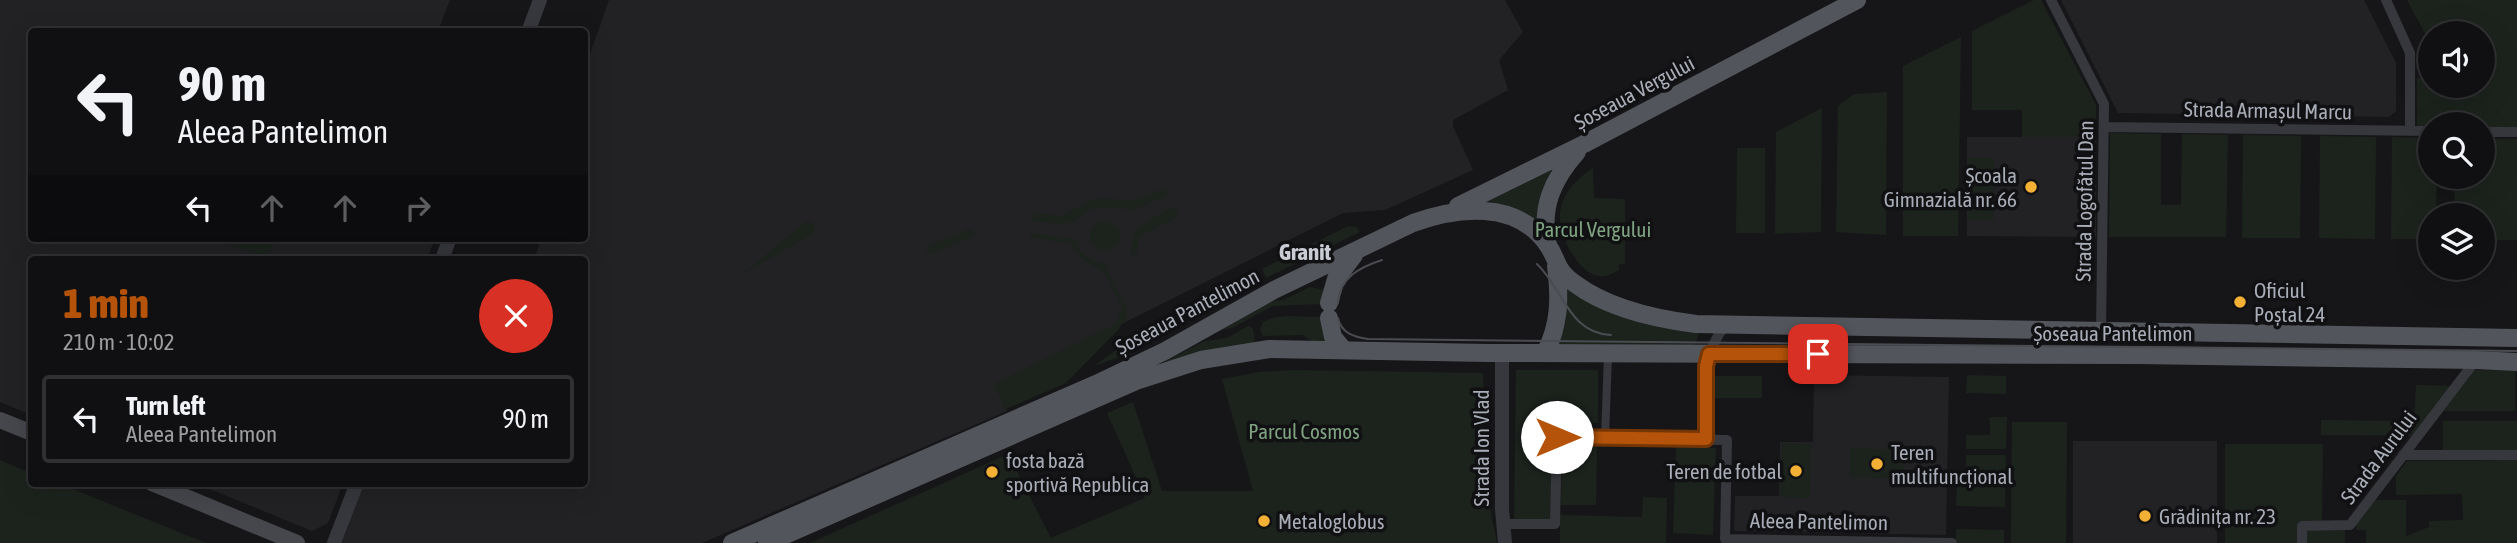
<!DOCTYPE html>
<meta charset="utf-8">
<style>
body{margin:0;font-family:"Asap Condensed",sans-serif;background:#1e1e20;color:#f1f3f6;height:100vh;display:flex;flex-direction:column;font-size:26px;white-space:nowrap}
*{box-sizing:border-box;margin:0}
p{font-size:23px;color:#9c9d9f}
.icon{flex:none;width:38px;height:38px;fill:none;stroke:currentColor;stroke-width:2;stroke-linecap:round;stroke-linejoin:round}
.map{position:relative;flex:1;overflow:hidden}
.sheet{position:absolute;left:28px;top:256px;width:560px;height:231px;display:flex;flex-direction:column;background:#101012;border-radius:7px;box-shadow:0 7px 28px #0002,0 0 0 2px #303032}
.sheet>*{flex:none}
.hud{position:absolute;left:28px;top:28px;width:560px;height:214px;border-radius:7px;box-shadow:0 7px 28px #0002,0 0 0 2px #303032;background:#101012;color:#f1f3f6;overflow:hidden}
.tools{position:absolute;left:2418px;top:21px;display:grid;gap:14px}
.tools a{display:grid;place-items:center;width:77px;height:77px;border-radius:50%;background:#101012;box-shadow:0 7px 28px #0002,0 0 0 2px #303032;font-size:35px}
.pin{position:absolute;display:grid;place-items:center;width:60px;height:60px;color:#fff;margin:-30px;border-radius:14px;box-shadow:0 4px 10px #0006}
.me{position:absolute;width:77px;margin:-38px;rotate:90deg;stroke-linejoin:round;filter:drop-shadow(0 0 5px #0008)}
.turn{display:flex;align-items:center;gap:24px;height:147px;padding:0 35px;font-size:32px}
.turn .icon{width:91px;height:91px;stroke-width:2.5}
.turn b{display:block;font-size:49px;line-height:60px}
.lanes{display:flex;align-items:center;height:66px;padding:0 35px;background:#0003;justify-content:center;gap:35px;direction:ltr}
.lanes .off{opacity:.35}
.round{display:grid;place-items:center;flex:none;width:74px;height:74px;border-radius:37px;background:#1e1e20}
.headline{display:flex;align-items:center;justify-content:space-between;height:119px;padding:0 35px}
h1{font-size:42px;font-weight:800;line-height:52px;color:#b45309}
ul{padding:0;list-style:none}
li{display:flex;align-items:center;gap:21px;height:88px;margin:0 14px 10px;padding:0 21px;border:4px solid #303032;border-radius:7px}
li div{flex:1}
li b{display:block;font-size:26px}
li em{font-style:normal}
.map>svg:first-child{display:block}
.built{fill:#222225}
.green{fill:#1c231d}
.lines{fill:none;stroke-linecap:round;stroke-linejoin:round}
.pedestrian{stroke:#37383d;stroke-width:8}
.minor{stroke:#37383d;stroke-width:10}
.tertiary{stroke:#37383d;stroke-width:14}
.secondary{stroke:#45474d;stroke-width:16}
.primary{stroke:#53555c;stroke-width:18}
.tram{stroke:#4a4c52;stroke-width:2}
.route-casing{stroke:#753606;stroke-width:18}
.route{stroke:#b45309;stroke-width:12}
.poi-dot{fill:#f2b134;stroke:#111113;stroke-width:2.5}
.labels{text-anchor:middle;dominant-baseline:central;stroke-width:7;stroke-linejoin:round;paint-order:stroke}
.street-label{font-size:21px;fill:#a8adb8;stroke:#111113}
.poi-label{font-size:21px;fill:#a8adb8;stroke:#111113;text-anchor:start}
.park-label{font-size:21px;fill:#7fa381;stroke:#111113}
.neighbourhood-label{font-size:23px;font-weight:bold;fill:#c9ccd4;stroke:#111113}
</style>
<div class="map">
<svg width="2517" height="543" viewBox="0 0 2517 543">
<rect width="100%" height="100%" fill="#161618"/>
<path class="built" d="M 0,0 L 450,0 L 438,31 L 32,32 L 32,238 L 435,238 L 427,259 L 32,259 L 31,415 L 0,402 Z
M 609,0 L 1505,0 L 1523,32 L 1499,60 L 1508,90 L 1453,120 L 1453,126 L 1473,170 L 1385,210 L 1343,213 L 996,387 L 1007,411 L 702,543 L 342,543 L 364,483 L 584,483 L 584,259 L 534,259 L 542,238 L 584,238 L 585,68 Z
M 2061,0 L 2364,0 L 2396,63 L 2396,111 L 2389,117 L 2118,113 Z
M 1967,137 L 2096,137 L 2096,237 L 1967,236 Z
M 1814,375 L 1949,377 L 1946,535 L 1734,531 L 1735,496 L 1779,496 L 1780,442 L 1813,442 Z
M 2073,441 L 2217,441 L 2217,543 L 2073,543 Z
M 195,483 L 343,483 L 328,523 L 312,531 Z"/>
<path class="green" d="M 2034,0 L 2041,0 L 2096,105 L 2096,137 L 2022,137 L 2022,110 L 1972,110 L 1972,31 Z
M 2407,0 L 2517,0 L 2517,128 L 2483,127 L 2483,124 L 2417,126 L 2417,78 L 2431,78 L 2431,86 L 2483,86 L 2483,33 L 2431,33 L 2431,50 L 2418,50 L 2417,47 L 2429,41 Z
M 1961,37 L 1958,236 L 1903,236 L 1903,66 Z
M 1887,92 L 1886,235 L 1836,232 L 1838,106 L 1854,94 Z
M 1822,108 L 1821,232 L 1775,234 L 1776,132 Z
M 2110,133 L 2161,134 L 2161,205 L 2181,205 L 2182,134 L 2228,135 L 2226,237 L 2109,237 Z
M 2243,135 L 2301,136 L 2300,238 L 2242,238 Z
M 2320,136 L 2376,137 L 2375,239 L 2319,238 Z
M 2392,137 L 2431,138 L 2431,177 L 2437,177 L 2436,215 L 2431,215 L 2431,239 L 2391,239 Z
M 2483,139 L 2517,139 L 2517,240 L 2483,240 L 2483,215 L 2454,215 L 2455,177 L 2483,177 Z
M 1737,148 L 1765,148 L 1765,233 L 1736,233 Z
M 1968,158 L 1994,158 L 1994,220 L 1968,220 Z
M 1593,168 L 1594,198 L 1625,199 L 1625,264 L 1619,264 L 1619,270 C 1597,285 1583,271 1571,252 C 1550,218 1560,189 1593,168 Z
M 1552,170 L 1542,195 L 1537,224 L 1520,212 L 1489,201 Z
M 1162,189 L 1165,189 L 1168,195 L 1133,210 L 1112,207 L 1091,209 L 1074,221 L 1064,224 L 1032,221 L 1034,214 L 1038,213 L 1060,216 L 1093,200 L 1104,198 L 1132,201 Z
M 1174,207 L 1179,216 L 1139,236 L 1137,253 L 1132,256 C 1127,227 1153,218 1174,207 Z
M1090 236a15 15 0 1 1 30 0a15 15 0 1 1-30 0Z
M 807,221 L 814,224 L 815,232 L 741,275 Z
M 1348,226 L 1356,227 L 1360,232 L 1266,278 L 1262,269 Z
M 969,229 L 974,232 L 972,237 L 929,255 L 925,247 Z
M 1031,233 L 1074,239 C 1080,254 1090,262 1107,264 L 1108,268 L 1106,272 L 1108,271 L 1126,307 L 1127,317 L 1118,330 L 1066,383 L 1006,409 L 994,384 L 1113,325 L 1119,319 L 1118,312 L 1123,309 L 1105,273 L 1082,259 L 1070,243 L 1030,238 Z
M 210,238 L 275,238 L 268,258 Z
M 1257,271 L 1262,280 C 1240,293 1201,323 1175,312 Z
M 1566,284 L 1700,331 L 1694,346 L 1556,350 L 1566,323 Z
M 1310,287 L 1325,290 L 1324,304 L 1273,306 L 1232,328 L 1221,330 L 1273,301 L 1283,300 Z
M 1285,316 L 1321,317 L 1326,341 L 1311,341 L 1303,335 L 1263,336 L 1260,330 L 1263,322 L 1272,318 Z
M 1159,319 L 1173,324 L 1184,325 L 1125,355 L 1094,366 L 1116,350 L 1128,336 Z
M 1248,326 L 1253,328 L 1255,343 L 1158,365 L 1205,341 L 1227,338 Z
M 1293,370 L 1483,373 L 1487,494 L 1497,543 L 810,543 L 1008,454 L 1051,538 L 1145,498 L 1107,413 L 1133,402 L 1162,491 L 1253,491 L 1222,379 L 1259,372 Z
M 1516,370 L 1598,370 L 1598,423 L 1553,423 L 1552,520 L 1514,519 Z
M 2475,370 L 2515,370 L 2515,411 L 2443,411 Z
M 1967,375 L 2006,376 L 2006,394 L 1966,393 Z
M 1713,376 L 1762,376 L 1762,398 L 1712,398 Z
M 2416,385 L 2452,386 L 2414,436 L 2321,435 L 2321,420 L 2414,421 Z
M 1990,417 L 2007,417 L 2006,449 L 1966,449 L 1966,435 L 1990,435 Z
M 2443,421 L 2517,421 L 2517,450 L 2443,451 Z
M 2012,422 L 2067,422 L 2066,543 L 2011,543 Z
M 1562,442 L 1597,442 L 1596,505 L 1561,505 Z
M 1782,443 L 1811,444 L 1810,498 L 1780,497 Z
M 2225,444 L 2323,444 L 2322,521 L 2298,522 L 2298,543 L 2225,543 Z
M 1676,447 L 1716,448 L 1713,535 L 1673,533 Z
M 1850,448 L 1905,450 L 1904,479 L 1850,477 Z
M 1966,455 L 2006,455 L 2005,507 L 1956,506 L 1957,476 L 1966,476 Z
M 0,460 L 31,473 L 32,483 L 58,483 L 206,543 L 0,543 Z
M 2517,460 L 2517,543 L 2366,543 L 2366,530 L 2356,530 L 2356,522 L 2373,500 L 2406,500 L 2406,536 L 2429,527 L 2429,521 L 2463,520 L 2462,494 L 2396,495 L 2396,476 L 2407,461 Z
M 1643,497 L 1667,498 L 1666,543 L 1560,543 L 1560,515 L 1642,517 Z
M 1956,529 L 2004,530 L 2004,543 L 1956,543 Z
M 2345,530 L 2345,543 L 2306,543 L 2306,531 Z"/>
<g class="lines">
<path class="pedestrian" d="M 1605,438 L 1608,354"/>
<path class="minor" d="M 2051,0 L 2104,104 L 2101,331
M 2386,0 L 2410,53 L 2410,130
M 2104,127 L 2431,131
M 2483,132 L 2517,132
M 1706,439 C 1706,401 1698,356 1726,325
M 2403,455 L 2517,455
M 1503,524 L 1555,524 L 1557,437 L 1727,440 L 1725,539 L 1952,543
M 2302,543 L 2302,526 L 2350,525 L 2476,360"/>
<path class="tertiary" d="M 528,32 L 540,0
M 442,259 L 450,238
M 1502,353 L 1502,509 L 1505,543
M 334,543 L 357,483"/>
<path class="secondary" d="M 0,420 L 32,433
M 152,483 L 297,543"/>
<path class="primary" d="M 1458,206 L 1584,144 L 1857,0
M 1548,245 C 1540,208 1552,180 1577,152
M 1329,303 L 1336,279 L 1354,255
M 1329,318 L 1333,337 L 1343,349
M 1545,353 C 1560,325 1560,297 1556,266
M 732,543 L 1096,384 L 1165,351 L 1274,290 L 1413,223 C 1457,207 1516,200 1547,244 C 1559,261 1554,268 1574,283 C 1607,308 1656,319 1696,324 L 2517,338
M 767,543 L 1136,381 L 1201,360 L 1269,349 L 1487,353 L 2138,355 L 2476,360 L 2517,362"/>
<path class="tram" d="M 1537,264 C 1562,287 1569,334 1611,335
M 1338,303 C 1339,278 1360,267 1382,260
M 1338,318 C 1341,333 1354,337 1368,339 L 2517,351"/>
</g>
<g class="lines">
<defs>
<path id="route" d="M 1557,437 L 1706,439 L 1706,366 L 1709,354 L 1818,354"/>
</defs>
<use href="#route" class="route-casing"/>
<use href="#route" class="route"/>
</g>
<g class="poi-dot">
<circle cx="2031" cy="187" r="7"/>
<circle cx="2240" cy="302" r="7"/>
<circle cx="1877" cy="464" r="7"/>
<circle cx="1796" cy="471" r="7"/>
<circle cx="992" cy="472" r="7"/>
<circle cx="2145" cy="516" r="7"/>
<circle cx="1264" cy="521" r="7"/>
</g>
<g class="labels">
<g class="street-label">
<text transform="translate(1634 92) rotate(-28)">Șoseaua Vergului</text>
<text transform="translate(2268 110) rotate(1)">Strada Armașul Marcu</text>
<text transform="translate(2084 201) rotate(-89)">Strada Logofătul Dan</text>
<text transform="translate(1187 311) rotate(-28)">Șoseaua Pantelimon</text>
<text x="2113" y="333">Șoseaua Pantelimon</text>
<text transform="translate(1481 448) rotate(-90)">Strada Ion Vlad</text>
<text transform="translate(2378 457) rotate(-53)">Strada Aurului</text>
<text transform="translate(1819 521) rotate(1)">Aleea Pantelimon</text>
</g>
<g class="poi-label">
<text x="2017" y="175" text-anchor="end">Școala<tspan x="2017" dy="24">Gimnazială nr. 66</tspan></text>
<text x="2254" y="290">Oficiul<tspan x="2254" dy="24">Poștal 24</tspan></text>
<text x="1891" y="452">Teren<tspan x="1891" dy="24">multifuncțional</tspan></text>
<text x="1006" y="460">fosta bază<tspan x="1006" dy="24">sportivă Republica</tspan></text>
<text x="1782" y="471" text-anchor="end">Teren de fotbal</text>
<text x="2159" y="516">Grădinița nr. 23</text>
<text x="1278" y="521">Metaloglobus</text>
</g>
<g class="park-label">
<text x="1593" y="229">Parcul Vergului</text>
<text x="1304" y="431">Parcul Cosmos</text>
</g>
<g class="neighbourhood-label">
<text x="1305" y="252">Granit</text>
</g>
</g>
</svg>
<div class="tools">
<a><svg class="icon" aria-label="sound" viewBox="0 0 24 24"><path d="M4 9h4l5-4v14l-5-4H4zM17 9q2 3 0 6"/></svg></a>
<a><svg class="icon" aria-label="search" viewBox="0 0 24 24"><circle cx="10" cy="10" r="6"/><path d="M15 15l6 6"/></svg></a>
<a><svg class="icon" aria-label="layers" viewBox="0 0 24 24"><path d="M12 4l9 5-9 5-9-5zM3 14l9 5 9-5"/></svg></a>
</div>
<div class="pin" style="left:1818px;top:354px;background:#d93025"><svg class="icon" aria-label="arrive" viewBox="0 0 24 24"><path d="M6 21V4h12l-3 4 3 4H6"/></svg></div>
<svg class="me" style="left:1557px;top:437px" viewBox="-20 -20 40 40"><circle r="19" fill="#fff"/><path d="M0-13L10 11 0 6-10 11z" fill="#b45309"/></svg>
<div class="hud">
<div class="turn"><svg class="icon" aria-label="left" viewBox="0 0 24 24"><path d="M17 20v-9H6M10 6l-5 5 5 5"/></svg><div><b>90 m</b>Aleea Pantelimon</div></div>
<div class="lanes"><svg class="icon" aria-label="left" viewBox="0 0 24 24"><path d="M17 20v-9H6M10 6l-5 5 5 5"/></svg><svg class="icon off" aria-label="ahead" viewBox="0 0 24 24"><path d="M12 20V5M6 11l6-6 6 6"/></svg><svg class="icon off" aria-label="ahead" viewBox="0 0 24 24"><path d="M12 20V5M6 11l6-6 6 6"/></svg><svg class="icon off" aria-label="right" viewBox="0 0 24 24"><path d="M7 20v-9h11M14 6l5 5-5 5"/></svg></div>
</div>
<section class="sheet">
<div class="headline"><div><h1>1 min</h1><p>210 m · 10:02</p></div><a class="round" style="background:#d93025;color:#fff"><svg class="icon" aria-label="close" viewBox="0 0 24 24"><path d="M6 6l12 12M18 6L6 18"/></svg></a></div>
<ul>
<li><svg class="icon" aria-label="left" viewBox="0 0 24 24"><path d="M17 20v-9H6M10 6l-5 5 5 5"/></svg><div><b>Turn left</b><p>Aleea Pantelimon</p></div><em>90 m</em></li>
</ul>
</section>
</div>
